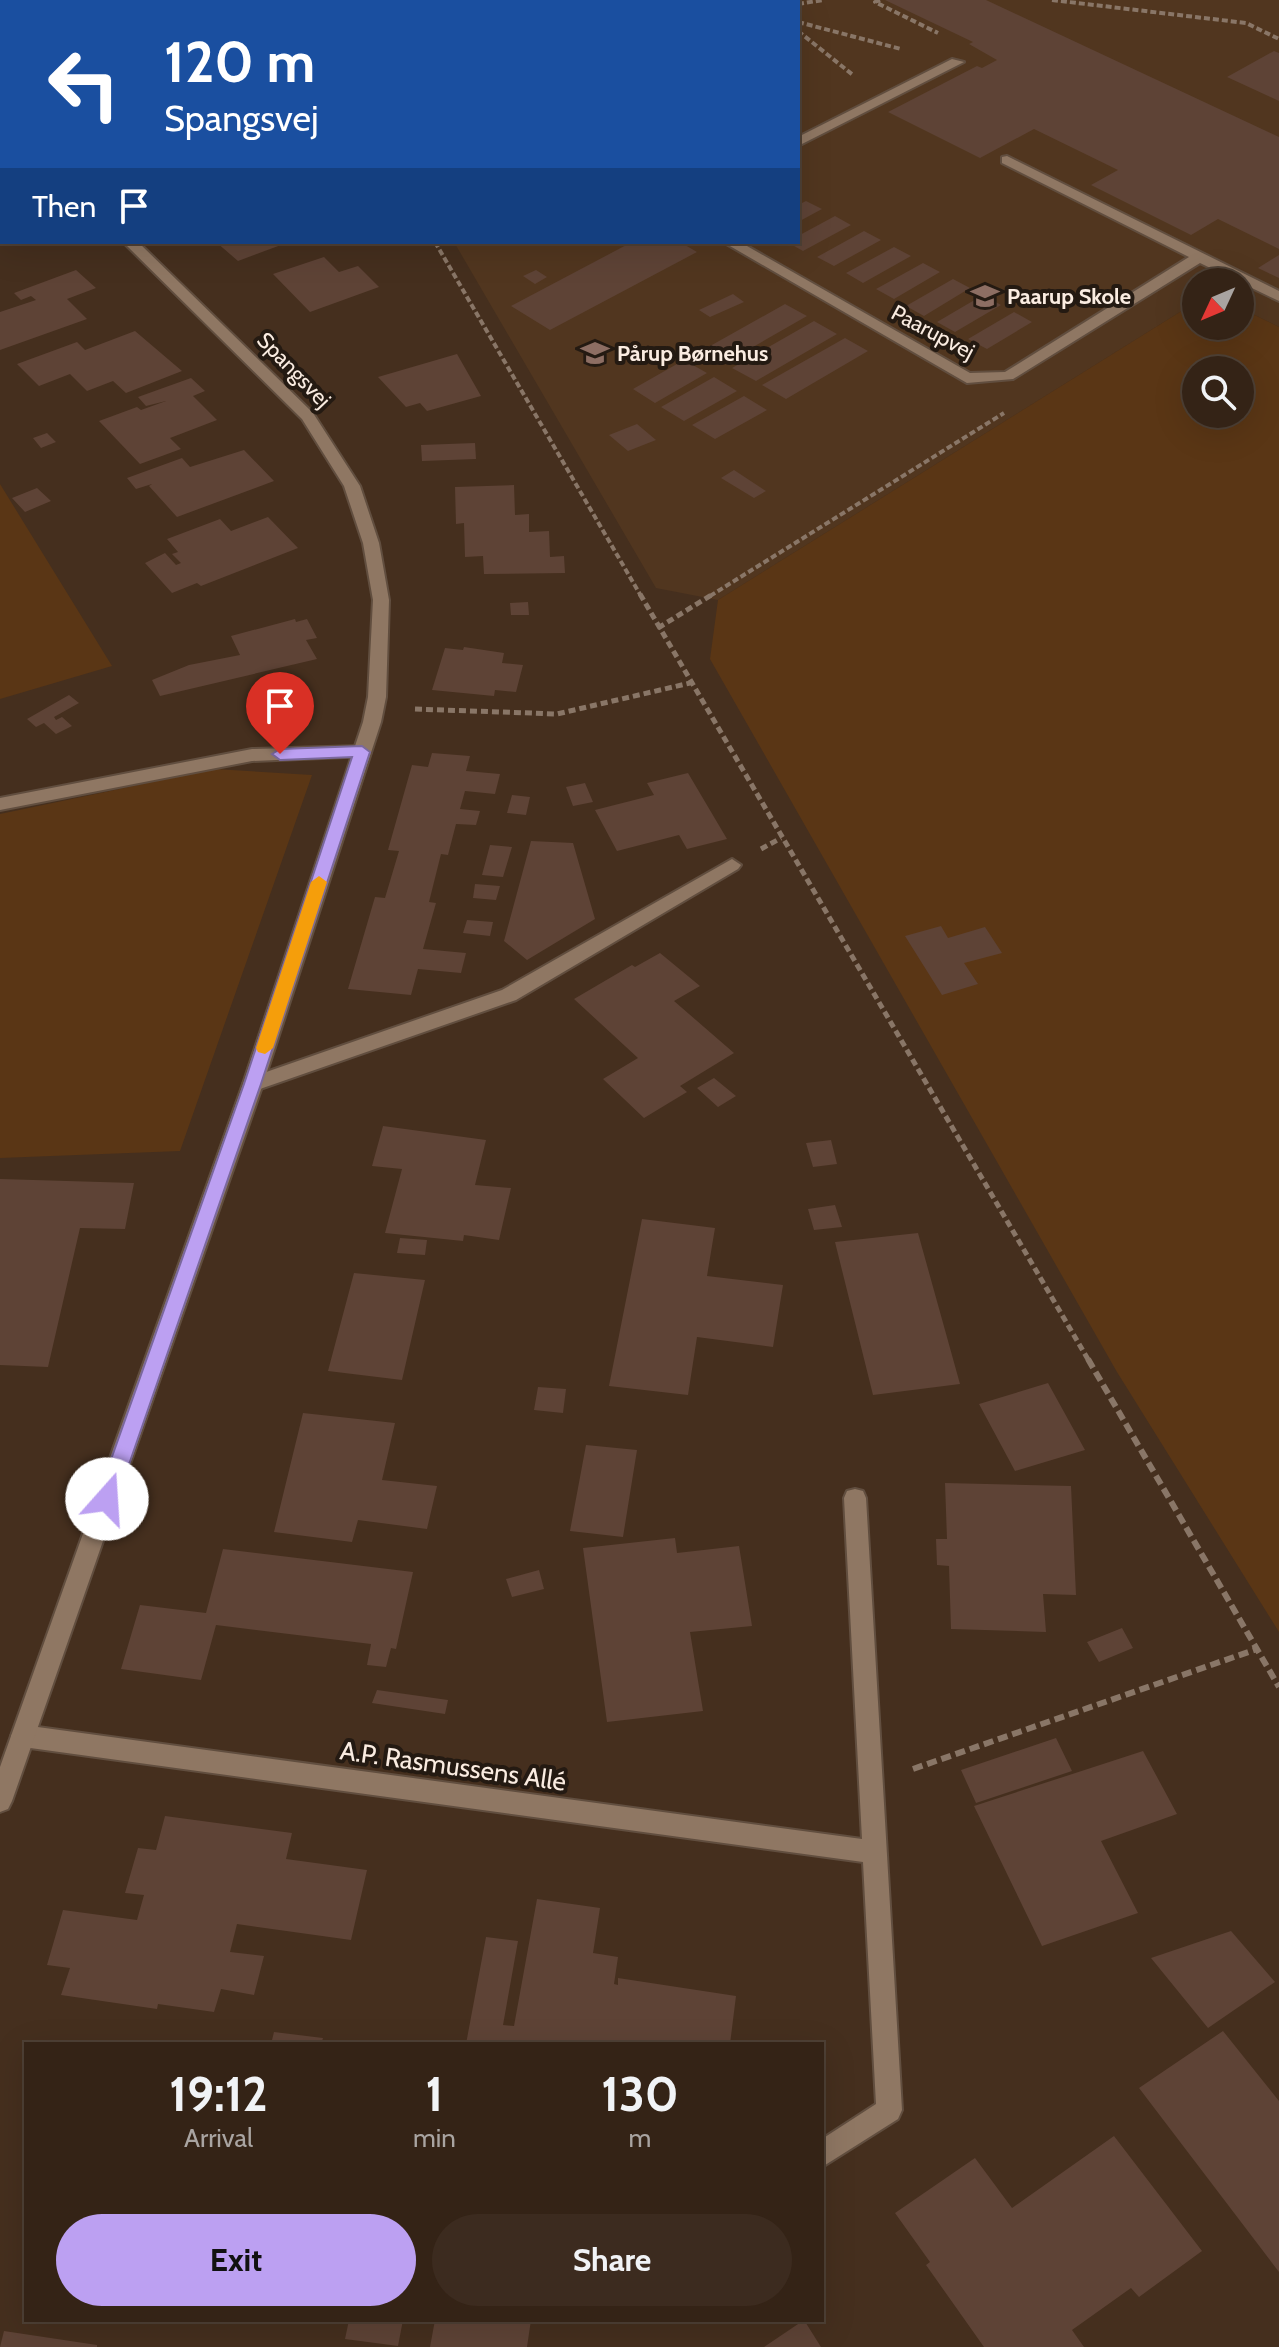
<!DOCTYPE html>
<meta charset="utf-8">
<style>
body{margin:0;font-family:Cabin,sans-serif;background:#3c2b1f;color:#f1f3f6;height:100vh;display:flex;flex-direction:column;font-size:30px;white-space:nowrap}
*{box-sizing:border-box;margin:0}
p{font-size:26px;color:#a9a4a1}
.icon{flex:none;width:44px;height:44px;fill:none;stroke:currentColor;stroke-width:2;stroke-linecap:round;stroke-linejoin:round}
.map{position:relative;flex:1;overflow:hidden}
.sheet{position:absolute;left:24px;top:2042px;width:800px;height:280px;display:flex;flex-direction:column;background:#342316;border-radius:0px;box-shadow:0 8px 32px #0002,0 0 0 2px #4e4035}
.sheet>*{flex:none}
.guide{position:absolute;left:0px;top:0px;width:800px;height:244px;box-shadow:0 8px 32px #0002,0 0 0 2px #4e4035;background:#1a4fa0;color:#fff;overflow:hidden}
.needle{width:52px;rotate:226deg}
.buttons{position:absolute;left:1182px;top:268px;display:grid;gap:16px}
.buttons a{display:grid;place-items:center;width:72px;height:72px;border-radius:50%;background:#342316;box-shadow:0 8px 32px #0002,0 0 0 2px #4e4035;font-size:40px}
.pin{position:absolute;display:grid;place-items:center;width:68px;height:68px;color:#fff;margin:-82px -34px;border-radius:50% 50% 50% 0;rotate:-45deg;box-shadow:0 0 8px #0007}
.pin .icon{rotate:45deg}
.me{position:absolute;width:88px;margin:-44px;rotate:19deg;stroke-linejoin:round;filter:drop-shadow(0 0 6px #0008)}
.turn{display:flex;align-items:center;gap:28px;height:168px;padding:0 32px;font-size:36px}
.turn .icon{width:104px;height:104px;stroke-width:2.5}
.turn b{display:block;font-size:56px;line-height:68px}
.then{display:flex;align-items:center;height:76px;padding:0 32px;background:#0003;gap:16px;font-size:30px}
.eta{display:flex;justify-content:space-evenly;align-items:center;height:136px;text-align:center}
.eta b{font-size:48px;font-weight:800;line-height:56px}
.cta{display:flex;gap:16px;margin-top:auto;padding:16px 32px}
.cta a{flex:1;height:92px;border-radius:48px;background:#bca0f2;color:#111;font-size:32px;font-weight:800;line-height:92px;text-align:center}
.cta a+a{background:#3c2b1f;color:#f1f3f6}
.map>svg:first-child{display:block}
.built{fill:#51361f}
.green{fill:#5a3615;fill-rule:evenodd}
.building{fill:#5e4336}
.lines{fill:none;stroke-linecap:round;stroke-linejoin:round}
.lane-casing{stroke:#614e3f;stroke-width:4}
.street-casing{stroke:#614e3f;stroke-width:4}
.secondary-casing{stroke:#614e3f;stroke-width:4}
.path-far2{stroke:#897667;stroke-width:4;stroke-dasharray:6 3;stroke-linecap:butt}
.path-far1{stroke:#897667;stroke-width:5;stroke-dasharray:7 4;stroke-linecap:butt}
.path{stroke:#897667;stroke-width:6;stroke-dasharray:10 5;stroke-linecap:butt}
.lane{fill:#8f7763;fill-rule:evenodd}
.street{fill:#8f7763;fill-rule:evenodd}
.secondary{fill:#8f7763;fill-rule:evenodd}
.route{fill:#bca0f2;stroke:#7a689d;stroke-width:2}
.slow{fill:#f59e0b}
.labels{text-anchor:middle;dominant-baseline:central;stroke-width:8;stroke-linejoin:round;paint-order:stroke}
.far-poi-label{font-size:22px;font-weight:bold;fill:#faece1;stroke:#241a12;text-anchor:start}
.far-street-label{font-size:22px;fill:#faece1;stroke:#241a12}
.street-label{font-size:26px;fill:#faece1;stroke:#241a12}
</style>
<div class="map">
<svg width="1279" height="2347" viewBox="0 0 1279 2347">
<rect width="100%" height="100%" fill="#452f1e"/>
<path class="built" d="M 474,0 L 1279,0 L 1279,327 L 1240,308 L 1240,282 L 1196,282 L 1196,302 L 718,600 L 656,588 L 454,242 L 798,242 L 798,2 Z"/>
<path class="green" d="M 1196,302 L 1196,326 L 1240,326 L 1240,308 L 1279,327 L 1279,1632 L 1117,1372 L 710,659 L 718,600 ZM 1196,370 L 1240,370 L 1240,414 L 1196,414 Z
M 0,484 L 112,666 L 0,699 Z
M 215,769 L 312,775 L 180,1151 L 0,1158 L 0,814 Z"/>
<path class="building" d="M 885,0 L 986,0 L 1279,137 L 1279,249 L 1218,219 L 1191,235 L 1091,185 L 1118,170 L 1034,129 L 980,158 L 888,112 L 977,66 L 982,68 L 997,60 L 969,44 L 973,42 Z
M 1274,51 L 1279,53 L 1279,101 L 1227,77 Z
M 806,201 L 822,209 L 798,222 L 798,205 Z
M 835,216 L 851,225 L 803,251 L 787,242 L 798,242 L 798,236 Z
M 864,231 L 881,240 L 834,266 L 817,257 Z
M 216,242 L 289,242 L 238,261 Z
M 632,242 L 680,242 L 697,252 L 550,330 L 511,306 Z
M 894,247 L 911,256 L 863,283 L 846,273 Z
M 1279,255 L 1279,278 L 1258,268 Z
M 324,257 L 339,272 L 358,266 L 379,287 L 310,312 L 273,274 Z
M 923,263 L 940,272 L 894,299 L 876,289 Z
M 76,270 L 96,288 L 67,299 L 87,319 L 0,350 L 0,312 L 36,300 L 31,296 L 21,300 L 14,293 Z
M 536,270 L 547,277 L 535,284 L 523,276 Z
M 953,279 L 970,288 L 924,316 L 906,306 Z
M 733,294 L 744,302 L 710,317 L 699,310 Z
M 983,295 L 1001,305 L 955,332 L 937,322 Z
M 785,304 L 807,316 L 725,363 L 703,350 Z
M 1014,312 L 1032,322 L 987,349 L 968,339 Z
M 814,321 L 837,334 L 756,381 L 732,368 Z
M 135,331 L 182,371 L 126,393 L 113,381 L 87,391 L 70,374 L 39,386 L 17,364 L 77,342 L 85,350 Z
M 845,338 L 868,351 L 786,399 L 762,385 Z
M 457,354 L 481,396 L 427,411 L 420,403 L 406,407 L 378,377 Z
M 684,360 L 707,373 L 655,403 L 633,389 Z
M 714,377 L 737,391 L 684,421 L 661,407 Z
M 191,378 L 205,391 L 193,396 L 217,420 L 170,438 L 181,449 L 140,464 L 99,421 L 137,407 L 141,410 L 166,401 L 146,406 L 138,397 Z
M 744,396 L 767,410 L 715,439 L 692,425 Z
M 637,424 L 656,440 L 628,451 L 609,435 Z
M 47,433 L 56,442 L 41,448 L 33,438 Z
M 475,443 L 476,459 L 422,461 L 421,445 Z
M 244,450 L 274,481 L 177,517 L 149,486 L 152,484 L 136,489 L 127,478 L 182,458 L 190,467 Z
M 734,470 L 766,491 L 754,498 L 721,478 Z
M 514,485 L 515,515 L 529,514 L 529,532 L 549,531 L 550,557 L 564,556 L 565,573 L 484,574 L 483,556 L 465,557 L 464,523 L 456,524 L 455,487 Z
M 37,488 L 51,501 L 25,512 L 12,498 Z
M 268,517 L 298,548 L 201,586 L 197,583 L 172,593 L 145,563 L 165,553 L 176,565 L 181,563 L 172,554 L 178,552 L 167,539 L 220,519 L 231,531 Z
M 528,602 L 529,615 L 511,615 L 510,603 Z
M 295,619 L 296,622 L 307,619 L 317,638 L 306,640 L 317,659 L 160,696 L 152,680 L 189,665 L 240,655 L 231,636 Z
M 464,647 L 504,653 L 502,663 L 523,665 L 516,692 L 495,690 L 494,696 L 432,690 L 445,648 L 463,650 Z
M 69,695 L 79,703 L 54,717 L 56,720 L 62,717 L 72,726 L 56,734 L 44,723 L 36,727 L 27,719 Z
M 432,753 L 470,756 L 466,771 L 500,774 L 495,794 L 465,791 L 460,809 L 480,811 L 476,825 L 456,824 L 448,855 L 441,854 L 429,902 L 436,903 L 423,949 L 466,953 L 461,973 L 418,969 L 411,995 L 348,989 L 375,897 L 385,898 L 399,851 L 388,850 L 412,765 L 428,767 Z
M 688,773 L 727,839 L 687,849 L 679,835 L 617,851 L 595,810 L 654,795 L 647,783 Z
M 585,783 L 593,802 L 573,806 L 566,787 Z
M 512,795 L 530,797 L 526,815 L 507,813 Z
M 531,841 L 573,843 L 595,919 L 527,960 L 504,941 Z
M 490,845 L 512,847 L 503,877 L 482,875 Z
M 475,884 L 500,886 L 496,900 L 473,898 Z
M 467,920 L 493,922 L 490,936 L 463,933 Z
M 941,926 L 948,938 L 985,927 L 1002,953 L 964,963 L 978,984 L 942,995 L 905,936 Z
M 660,953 L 700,986 L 674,1001 L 734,1053 L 680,1086 L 687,1092 L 644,1118 L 603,1079 L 638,1058 L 574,999 L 632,965 L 635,967 Z
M 714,1078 L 736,1096 L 718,1107 L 697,1088 Z
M 383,1126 L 486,1140 L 475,1185 L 511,1188 L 499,1240 L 464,1235 L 463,1241 L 385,1233 L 402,1169 L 372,1166 Z
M 831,1140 L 837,1164 L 813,1167 L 806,1143 Z
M 0,1179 L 134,1183 L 125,1229 L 80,1228 L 48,1367 L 0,1365 Z
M 835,1205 L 842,1227 L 814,1230 L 808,1209 Z
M 642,1219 L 715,1228 L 707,1276 L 783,1285 L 773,1347 L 697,1337 L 688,1395 L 609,1386 Z
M 918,1233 L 960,1384 L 873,1395 L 835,1242 Z
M 400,1238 L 427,1240 L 425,1255 L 397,1253 Z
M 354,1273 L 425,1280 L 402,1380 L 328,1371 Z
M 1048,1383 L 1085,1450 L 1015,1471 L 979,1404 Z
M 538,1387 L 566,1389 L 563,1413 L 534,1410 Z
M 303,1413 L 395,1423 L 382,1480 L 437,1486 L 427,1529 L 358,1520 L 352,1542 L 274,1532 Z
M 586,1445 L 637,1450 L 623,1537 L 570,1531 Z
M 945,1483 L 1071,1486 L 1076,1595 L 1043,1594 L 1046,1632 L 951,1629 L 949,1566 L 937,1565 L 936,1539 L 947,1539 Z
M 675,1538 L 677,1553 L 739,1546 L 752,1626 L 690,1632 L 703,1711 L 607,1722 L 583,1548 Z
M 223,1549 L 413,1572 L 396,1649 L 391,1648 L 386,1667 L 367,1665 L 371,1644 L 216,1625 L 201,1680 L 121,1669 L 140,1605 L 206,1613 Z
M 539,1570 L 544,1589 L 512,1597 L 506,1579 Z
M 1122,1628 L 1133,1648 L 1099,1662 L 1087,1642 Z
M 377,1690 L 448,1700 L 445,1714 L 372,1703 Z
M 1056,1738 L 1072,1771 L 976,1803 L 961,1770 Z
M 1143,1751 L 1177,1814 L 1101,1841 L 1138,1913 L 1042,1946 L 974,1806 Z
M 165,1816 L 292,1833 L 286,1859 L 367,1870 L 351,1940 L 237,1924 L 230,1952 L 264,1956 L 254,1995 L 221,1989 L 214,2012 L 158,2004 L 157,2009 L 61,1995 L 70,1968 L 47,1965 L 63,1910 L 137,1920 L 144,1895 L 125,1893 L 138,1848 L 156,1850 Z
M 537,1899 L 600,1908 L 593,1953 L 618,1957 L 614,1984 L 618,1985 L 618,1978 L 736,1996 L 730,2044 L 466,2044 L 486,1937 L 518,1941 L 503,2025 L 514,2026 Z
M 1231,1931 L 1275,1982 L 1208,2028 L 1151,1958 Z
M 1223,2031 L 1279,2101 L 1279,2272 L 1139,2088 Z
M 274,2032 L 323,2038 L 321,2044 L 271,2044 Z
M 1114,2136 L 1202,2251 L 1139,2297 L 1131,2288 L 1072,2330 L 1084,2347 L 984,2347 L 926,2265 L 930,2262 L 895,2213 L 975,2158 L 1012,2208 Z
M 349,2320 L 403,2320 L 398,2346 L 345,2339 Z
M 435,2320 L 531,2320 L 527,2347 L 430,2347 Z
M 804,2320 L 821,2347 L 764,2347 Z
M 4,2331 L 97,2345 L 97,2347 L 0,2347 Z"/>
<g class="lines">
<defs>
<path id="lane" d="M 296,0 L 308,0 L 309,2 L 297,2 Z
M 441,0 L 453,0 L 453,2 L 441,2 Z
M 952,59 L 964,62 L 798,146 L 798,137 Z
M 1007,156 L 1279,291 L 1279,301 L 1200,263 L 1013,379 L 967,383 L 723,242 L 740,242 L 970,373 L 1005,372 L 1189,257 L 1002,163 L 1002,157 Z
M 362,746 L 371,752 L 368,756 L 252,761 L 0,810 L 0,798 L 252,749 Z
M 732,859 L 741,865 L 738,869 L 516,1000 L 260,1089 L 246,1089 L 243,1084 L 246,1079 L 502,990 Z"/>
<path id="street" d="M 855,1489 L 863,1491 L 866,1498 L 902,2110 L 898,2119 L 822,2167 L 822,2139 L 876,2104 L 863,1862 L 23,1747 L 15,1743 L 11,1736 L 15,1729 L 23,1725 L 862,1839 L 844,1498 L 847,1491 Z"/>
<path id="secondary" d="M 0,111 L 2,111 L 2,121 L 0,121 Z
M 123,242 L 138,242 L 313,413 L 360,486 L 379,543 L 389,600 L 386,697 L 381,722 L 263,1084 L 12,1801 L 8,1809 L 0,1812 L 0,1767 L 243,1084 L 363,722 L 368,697 L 373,600 L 363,543 L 344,486 L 302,419 Z"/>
</defs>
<use href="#lane" class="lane-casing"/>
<use href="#street" class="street-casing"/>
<use href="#secondary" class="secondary-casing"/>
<path class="path-far2" d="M 880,0 L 875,2 L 938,33
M 1052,0 L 1246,23 L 1279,39
M 798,4 L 823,0
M 798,22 L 901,49
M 798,31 L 853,75
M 435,242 L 641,596
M 710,596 L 1004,413"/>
<path class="path-far1" d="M 640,594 L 1089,1361
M 658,628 L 713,594
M 415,709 L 557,714 L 690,683
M 761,849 L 781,838"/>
<path class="path" d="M 1088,1359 L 1279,1687
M 913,1769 L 1257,1649"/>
<use href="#lane" class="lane"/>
<use href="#street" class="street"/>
<use href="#secondary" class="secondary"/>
</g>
<path class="route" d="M 362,746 L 370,752 L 261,1084 L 117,1499 L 114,1505 L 107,1507 L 100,1505 L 97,1499 L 244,1084 L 352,757 L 280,760 L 272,754 L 280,749 Z"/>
<path class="slow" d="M 319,876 L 327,882 L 273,1048 L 265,1054 L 258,1052 L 256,1048 L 311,882 Z"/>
<defs>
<symbol id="school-bare" viewBox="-9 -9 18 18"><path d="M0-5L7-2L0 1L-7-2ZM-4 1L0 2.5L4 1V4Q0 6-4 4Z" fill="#8d6e63" stroke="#241a12" stroke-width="2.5" paint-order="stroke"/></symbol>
</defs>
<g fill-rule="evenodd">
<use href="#school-bare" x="965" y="276" width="40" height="40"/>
<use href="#school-bare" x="575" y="333" width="40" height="40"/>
</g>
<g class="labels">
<g class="far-poi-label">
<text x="1007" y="296">Paarup Skole</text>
<text x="617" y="353">Pårup Børnehus</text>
</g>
<g class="far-street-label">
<text transform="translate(933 332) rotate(28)">Paarupvej</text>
<text transform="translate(294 370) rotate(46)">Spangsvej</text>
</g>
<g class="street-label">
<text transform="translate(453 1766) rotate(8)">A.P. Rasmussens Allé</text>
</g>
</g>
</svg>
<div class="buttons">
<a><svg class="needle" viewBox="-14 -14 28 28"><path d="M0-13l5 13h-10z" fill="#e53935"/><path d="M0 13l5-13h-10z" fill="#a9a4a1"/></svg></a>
<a><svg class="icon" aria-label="search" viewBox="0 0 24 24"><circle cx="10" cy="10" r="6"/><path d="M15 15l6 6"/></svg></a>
</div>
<div class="pin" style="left:280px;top:754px;background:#d93025"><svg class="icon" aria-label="arrive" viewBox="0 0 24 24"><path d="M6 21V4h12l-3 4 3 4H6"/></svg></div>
<svg class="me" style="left:107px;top:1499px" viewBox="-20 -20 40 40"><circle r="19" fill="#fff"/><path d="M0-13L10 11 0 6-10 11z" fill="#bca0f2"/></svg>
<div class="guide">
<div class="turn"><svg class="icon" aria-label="left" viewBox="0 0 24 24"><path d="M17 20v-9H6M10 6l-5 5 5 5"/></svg><div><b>120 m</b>Spangsvej</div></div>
<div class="then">Then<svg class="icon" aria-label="arrive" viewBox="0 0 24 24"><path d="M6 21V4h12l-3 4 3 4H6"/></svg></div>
</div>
<section class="sheet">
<div class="eta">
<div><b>19:12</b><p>Arrival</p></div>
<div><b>1</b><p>min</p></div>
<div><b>130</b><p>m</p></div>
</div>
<div class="cta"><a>Exit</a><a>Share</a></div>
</section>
</div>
